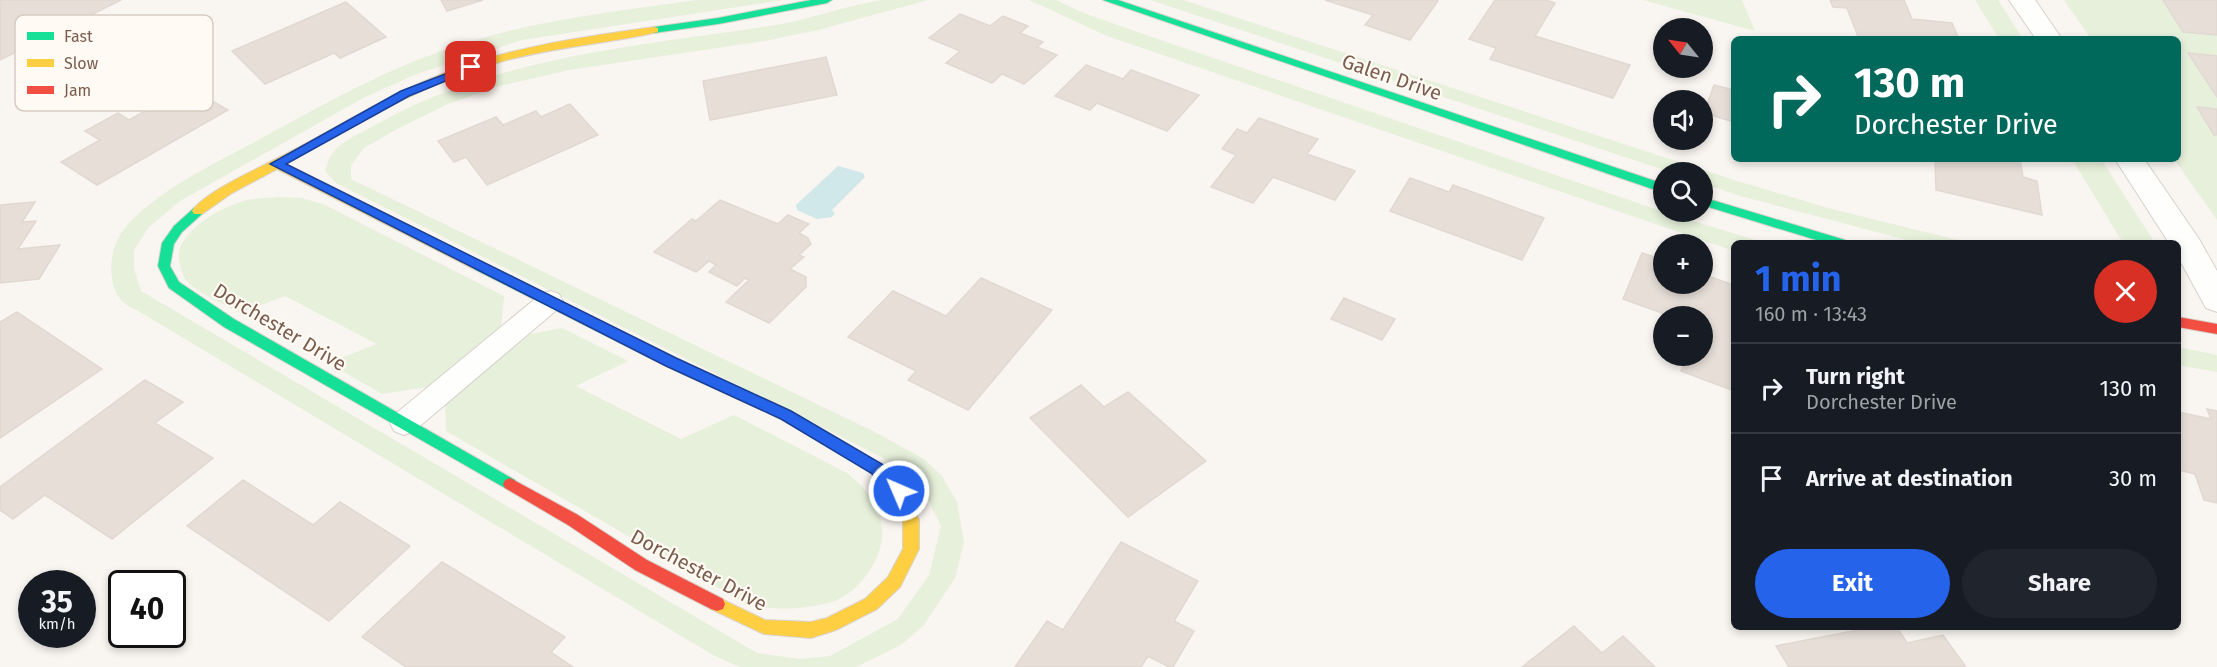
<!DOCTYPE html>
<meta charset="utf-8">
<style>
body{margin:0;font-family:"Fira Sans",sans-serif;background:#20242c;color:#f1f3f6;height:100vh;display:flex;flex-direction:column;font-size:22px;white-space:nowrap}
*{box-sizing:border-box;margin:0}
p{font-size:20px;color:#9ea1a6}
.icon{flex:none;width:33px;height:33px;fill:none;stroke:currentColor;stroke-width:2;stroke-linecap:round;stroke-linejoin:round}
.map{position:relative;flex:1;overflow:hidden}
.side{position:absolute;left:1731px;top:240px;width:450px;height:390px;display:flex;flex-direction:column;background:#171b24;border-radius:9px;box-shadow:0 3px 9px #0003}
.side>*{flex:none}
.banner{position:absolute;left:1731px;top:36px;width:450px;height:126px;border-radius:9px;box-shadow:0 3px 9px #0003;background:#00695c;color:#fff;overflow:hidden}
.needle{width:39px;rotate:300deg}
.tools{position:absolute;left:1653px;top:18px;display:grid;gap:12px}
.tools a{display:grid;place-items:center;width:60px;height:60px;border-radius:50%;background:#171b24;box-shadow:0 3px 9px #0003;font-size:30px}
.speed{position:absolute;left:18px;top:570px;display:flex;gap:12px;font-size:30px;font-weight:700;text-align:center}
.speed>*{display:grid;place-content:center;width:78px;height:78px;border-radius:50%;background:#171b24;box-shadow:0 3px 9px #0003;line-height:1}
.speed small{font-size:15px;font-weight:400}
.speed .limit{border:3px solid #111;border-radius:9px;background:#fff;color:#111}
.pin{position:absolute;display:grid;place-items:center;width:51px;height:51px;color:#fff;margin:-26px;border-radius:12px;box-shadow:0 3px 9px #0006}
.me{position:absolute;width:66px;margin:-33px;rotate:315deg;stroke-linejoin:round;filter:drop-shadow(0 0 4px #0008)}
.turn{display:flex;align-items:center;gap:21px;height:126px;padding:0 24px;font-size:27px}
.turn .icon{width:78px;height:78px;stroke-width:2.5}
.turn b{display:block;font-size:42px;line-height:51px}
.round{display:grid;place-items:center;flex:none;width:63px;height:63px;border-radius:32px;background:#20242c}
.summary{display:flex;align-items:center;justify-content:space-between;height:102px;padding:0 24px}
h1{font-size:36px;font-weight:700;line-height:45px;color:#2563eb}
.action{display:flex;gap:12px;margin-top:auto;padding:12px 24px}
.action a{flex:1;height:69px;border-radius:36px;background:#2563eb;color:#fff;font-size:24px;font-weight:700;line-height:69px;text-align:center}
.action a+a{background:#20242c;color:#f1f3f6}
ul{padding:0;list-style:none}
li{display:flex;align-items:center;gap:18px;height:90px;padding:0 24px;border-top:2px solid #363941}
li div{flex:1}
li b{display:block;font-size:22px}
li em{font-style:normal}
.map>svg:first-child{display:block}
.green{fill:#e7f0db}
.water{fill:#d0e8ea}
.building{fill:#e6ded7;stroke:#e2d8d2;stroke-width:1.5}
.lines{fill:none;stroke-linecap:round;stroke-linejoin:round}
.lane-casing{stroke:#d7d1cb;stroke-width:2}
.street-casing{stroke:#d7d1cb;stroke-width:2}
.fast-casing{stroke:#d9d2cb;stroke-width:2}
.slow-casing{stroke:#d9d2cb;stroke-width:2}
.jam-casing{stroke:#d9d2cb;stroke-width:2}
.lane{fill:#fefefd;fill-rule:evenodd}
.street{fill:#fefefd;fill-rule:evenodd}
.fast{fill:#16e098;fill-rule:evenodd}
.slow{fill:#ffcf43;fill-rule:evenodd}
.jam{fill:#f24e42;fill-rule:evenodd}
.route{fill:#2563eb;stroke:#184099;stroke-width:1.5}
.labels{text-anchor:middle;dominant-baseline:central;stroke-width:4.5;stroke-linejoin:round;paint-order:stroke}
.street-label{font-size:20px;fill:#7a5c4d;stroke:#fffaf3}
.key{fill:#fffaf3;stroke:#d7cbc1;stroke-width:1.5}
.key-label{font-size:16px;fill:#7a5c4d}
</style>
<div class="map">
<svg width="2217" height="667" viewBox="0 0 2217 667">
<rect width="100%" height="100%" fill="#f9f5f0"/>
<path class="green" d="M 697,0 L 783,0 L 522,40 L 417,74 L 365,97 L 180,201 L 149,227 L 134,250 L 134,269 L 141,291 L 757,653 L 800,659 L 830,656 L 898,619 L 929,575 L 941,526 L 923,490 L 909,471 L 336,183 L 325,171 C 327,166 328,159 332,154 C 342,139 366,131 381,122 C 502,55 643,46 776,25 C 812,19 847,5 883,0 C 897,0 913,0 928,0 L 818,30 L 764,41 L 569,70 L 496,87 L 448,104 L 397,129 L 364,148 L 351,165 L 351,179 L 873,431 L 924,459 L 942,476 L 957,502 L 964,542 L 955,578 L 924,625 L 901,645 L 856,667 L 740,667 L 713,655 L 140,312 C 134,309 125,305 121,300 C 108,285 109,256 118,239 C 139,200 213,164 253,143 C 322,105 390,66 466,43 C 541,19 619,11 697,0 Z
M 1029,0 L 1056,0 L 1081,12 L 1149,36 L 1664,212 L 1765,243 L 1734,243 L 1734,251 L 1107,36 Z
M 1150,0 L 1183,0 L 1734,180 L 1828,208 L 1970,243 L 1918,243 L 1740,196 L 1703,183 L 1702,172 L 1670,172 Z
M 1643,0 L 1742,0 L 1755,31 Z
M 1975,0 L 1998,0 L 2023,39 L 1999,39 Z
M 2064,0 L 2217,0 L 2217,220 L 2174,159 L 2178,159 L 2178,39 L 2091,39 Z
M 2072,159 L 2101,159 L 2155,243 L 2123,243 Z
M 280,197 L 302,198 L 325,205 L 504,296 L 501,327 L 427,387 L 382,394 L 328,363 L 377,344 L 285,296 L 240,313 C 224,304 205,297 191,285 C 183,279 181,270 179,261 C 174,232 223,206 247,200 C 258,198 269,198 280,197 Z
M 562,328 L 628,361 L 576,386 L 681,439 L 734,415 L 847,473 C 881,500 895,534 868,573 C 861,583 849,595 837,600 C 807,610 777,611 746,604 L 446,431 L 445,400 L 519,336 Z
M 2178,347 L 2217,355 L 2217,372 L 2178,365 Z"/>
<path class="water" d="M 838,166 L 863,173 L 865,177 L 832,210 L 835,213 L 832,217 L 817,219 L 797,210 L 796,205 Z"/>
<path class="building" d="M 0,0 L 121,0 L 0,60 Z
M 441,0 L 483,0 L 447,11 Z
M 1325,0 L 1435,0 L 1438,1 L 1410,40 L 1365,25 L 1373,15 Z
M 1495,0 L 1546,0 L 1555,3 L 1535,36 L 1630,65 L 1613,98 L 1490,59 L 1496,48 L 1469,39 Z
M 1830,0 L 1904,0 L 1912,19 L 1952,23 L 1959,39 L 1859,39 L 1847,8 L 1833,7 Z
M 2163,0 L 2217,0 L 2217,35 L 2183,32 Z
M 346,2 L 386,37 L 340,58 L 334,53 L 265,84 L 232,51 Z
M 960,14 L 990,26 L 1003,16 L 1028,26 L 1020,33 L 1043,42 L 1037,47 L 1057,55 L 1024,84 L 1002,74 L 992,83 L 946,63 L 960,51 L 929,38 Z
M 2188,53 L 2217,56 L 2217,97 Z
M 826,57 L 837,95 L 710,120 L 703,81 Z
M 1086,65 L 1123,79 L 1131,70 L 1199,95 L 1167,131 L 1097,103 L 1090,110 L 1055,96 Z
M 1714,85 L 1734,90 L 1734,122 L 1704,113 Z
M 188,87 L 228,110 L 97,185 L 61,162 L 100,140 L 85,131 L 118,113 L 129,120 Z
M 570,104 L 598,135 L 487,185 L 466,157 L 454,162 L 438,141 L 496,117 L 503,125 L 536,111 L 541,117 Z
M 2197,107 L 2217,109 L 2217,135 L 2214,135 Z
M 1259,118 L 1318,139 L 1307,154 L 1355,171 L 1335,200 L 1273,177 L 1253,203 L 1211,187 L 1236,155 L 1222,149 L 1237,129 L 1247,133 Z
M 1932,159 L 2020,159 L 2023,177 L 2037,181 L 2042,215 L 1936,190 L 1935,161 Z
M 1410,178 L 1449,192 L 1453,185 L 1544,218 L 1522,260 L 1390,211 Z
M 720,200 L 778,224 L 788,215 L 809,224 L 799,233 L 808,238 L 811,244 L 799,255 L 804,257 L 790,269 L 806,277 L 806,287 L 769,323 L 726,302 L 749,280 L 745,278 L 737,286 L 709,272 L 716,265 L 709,261 L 696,272 L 654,252 L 692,219 L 696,221 Z
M 35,202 L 22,222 L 36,221 L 18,249 L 60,245 L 39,279 L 0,283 L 0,205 Z
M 1642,253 L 1664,260 L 1664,284 L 1702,284 L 1702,274 L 1734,285 L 1734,391 L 1681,371 L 1687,356 L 1702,356 L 1702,316 L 1670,316 L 1623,299 Z
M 981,278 L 1052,310 L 968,410 L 908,380 L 916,371 L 848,337 L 893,291 L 946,316 Z
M 1344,298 L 1395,319 L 1382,340 L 1331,319 Z
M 17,312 L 102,369 L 0,438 L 0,322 Z
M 145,380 L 183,402 L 155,423 L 213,458 L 112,539 L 45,495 L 13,519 L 0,510 L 0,487 Z
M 1081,385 L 1104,407 L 1128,392 L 1206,461 L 1128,517 L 1030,418 Z
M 2207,409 L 2217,411 L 2217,503 L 2204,500 L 2195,474 L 2178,470 L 2178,412 L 2211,419 Z
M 243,480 L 313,525 L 340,502 L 410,546 L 329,621 L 187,526 Z
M 1121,542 L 1198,581 L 1174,621 L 1194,631 L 1173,667 L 1169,667 L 1148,656 L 1141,667 L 1015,667 L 1047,621 L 1063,630 Z
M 442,562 L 565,637 L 551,652 L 573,667 L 406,667 L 362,637 Z
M 1574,626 L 1602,653 L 1623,636 L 1655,667 L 1522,667 Z
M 1873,627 L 1897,627 L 1907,643 L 1943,635 L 1966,667 L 1789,667 L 1776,646 Z"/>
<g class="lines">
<defs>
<path id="lane" d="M 550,291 L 559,294 L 563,301 L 559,308 L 414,431 L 404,435 L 394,431 L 390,423 L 394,415 L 541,294 Z"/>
<path id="street" d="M 2009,0 L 2035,0 L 2062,39 L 2036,39 Z
M 2115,159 L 2144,159 L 2199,239 L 2217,271 L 2217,312 L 2206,308 L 2178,257 L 2178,243 L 2169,243 Z"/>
<path id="fast" d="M 811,0 L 832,0 L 827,3 L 718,24 L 654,33 L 649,30 L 654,27 L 718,18 Z
M 1103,0 L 1118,0 L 1664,184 L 1664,193 Z
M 1702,197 L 1845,240 L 1847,243 L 1826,243 L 1702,205 Z
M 198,207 L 204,211 L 202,214 L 182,232 L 174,244 L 170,266 L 179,282 L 234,319 L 515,480 L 517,484 L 515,488 L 510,490 L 505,488 L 224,327 L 169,288 L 158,266 L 162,243 L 174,226 L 194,208 Z
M 479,261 L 676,358 L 791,411 L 849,445 L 851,449 L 849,453 L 844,455 L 839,453 L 781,419 L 666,366 L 474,269 L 473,266 Z"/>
<path id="slow" d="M 654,27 L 658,28 L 658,32 C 606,44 552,47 500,62 C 423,83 355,125 286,164 L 484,263 L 485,266 L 484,269 L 474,269 L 277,169 L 232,193 L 202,214 L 194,214 L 192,211 C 205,192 255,170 276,159 C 332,131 383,97 442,74 C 510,47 582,37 654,27 Z
M 844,443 L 882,465 L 904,487 L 919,520 L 919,549 L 900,587 L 877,609 L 836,630 L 811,638 L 764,634 L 711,609 L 709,604 L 711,599 L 717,597 L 765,620 L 811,622 L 827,618 L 865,599 L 888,577 L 903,549 L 903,520 L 893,495 L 872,473 L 839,453 L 837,449 L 839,445 Z"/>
<path id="jam" d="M 2178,317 L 2217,324 L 2217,334 L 2178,327 Z
M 510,478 L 578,515 L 647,560 L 723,599 L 725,604 L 723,609 L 717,611 L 711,609 L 635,570 L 568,525 L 505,488 L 503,484 L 505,480 Z"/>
</defs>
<use href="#lane" class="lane-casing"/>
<use href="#street" class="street-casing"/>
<use href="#fast" class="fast-casing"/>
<use href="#slow" class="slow-casing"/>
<use href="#jam" class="jam-casing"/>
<use href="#lane" class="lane"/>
<use href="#street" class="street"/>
<use href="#fast" class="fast"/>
<use href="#slow" class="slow"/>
<use href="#jam" class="jam"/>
</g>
<path class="route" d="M 471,64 L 475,65 L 475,69 L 409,96 L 286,164 L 676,358 L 791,411 L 882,464 L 904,486 L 906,491 L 904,495 L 899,497 L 893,495 L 871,473 L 781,419 L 666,366 L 270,164 L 401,91 Z"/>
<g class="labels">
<g class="street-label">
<text transform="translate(1392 77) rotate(19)">Galen Drive</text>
<text transform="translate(280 327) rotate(31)">Dorchester Drive</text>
<text transform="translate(699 570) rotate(28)">Dorchester Drive</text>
</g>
</g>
<rect x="15" y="15" width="198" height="96" rx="9" class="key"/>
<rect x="27" y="32" width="27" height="8" fill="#16e098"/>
<rect x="27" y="59" width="27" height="8" fill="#ffcf43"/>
<rect x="27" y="86" width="27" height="8" fill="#f24e42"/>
<g class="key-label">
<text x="64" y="42">Fast</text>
<text x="64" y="69">Slow</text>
<text x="64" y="96">Jam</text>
</g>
</svg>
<div class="tools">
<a><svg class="needle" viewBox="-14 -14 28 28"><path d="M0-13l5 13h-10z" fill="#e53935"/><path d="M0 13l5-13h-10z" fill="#9ea1a6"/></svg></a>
<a><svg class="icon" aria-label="sound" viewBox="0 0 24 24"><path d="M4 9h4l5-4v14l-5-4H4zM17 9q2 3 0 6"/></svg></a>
<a><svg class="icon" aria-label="search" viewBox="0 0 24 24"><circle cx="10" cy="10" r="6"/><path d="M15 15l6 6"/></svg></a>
<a>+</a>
<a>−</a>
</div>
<div class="speed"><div>35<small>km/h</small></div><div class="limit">40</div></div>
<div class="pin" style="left:471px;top:67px;background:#d93025"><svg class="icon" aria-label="arrive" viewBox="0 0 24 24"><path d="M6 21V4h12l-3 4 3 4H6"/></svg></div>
<svg class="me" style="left:899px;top:491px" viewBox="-20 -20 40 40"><circle r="17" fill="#2563eb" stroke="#fff" stroke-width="3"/><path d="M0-11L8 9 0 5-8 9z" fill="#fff"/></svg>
<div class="banner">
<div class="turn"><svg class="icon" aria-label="right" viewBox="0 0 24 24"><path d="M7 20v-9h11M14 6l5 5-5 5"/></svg><div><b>130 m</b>Dorchester Drive</div></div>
</div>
<section class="side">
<div class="summary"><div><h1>1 min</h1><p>160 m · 13:43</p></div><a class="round" style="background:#d93025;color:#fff"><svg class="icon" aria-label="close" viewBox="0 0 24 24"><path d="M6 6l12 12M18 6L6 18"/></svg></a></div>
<ul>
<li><svg class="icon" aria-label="right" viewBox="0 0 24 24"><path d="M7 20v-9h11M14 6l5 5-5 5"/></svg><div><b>Turn right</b><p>Dorchester Drive</p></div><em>130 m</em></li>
<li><svg class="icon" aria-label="arrive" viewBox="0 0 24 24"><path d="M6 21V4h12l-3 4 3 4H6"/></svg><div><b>Arrive at destination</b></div><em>30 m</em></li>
</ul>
<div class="action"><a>Exit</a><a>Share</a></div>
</section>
</div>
